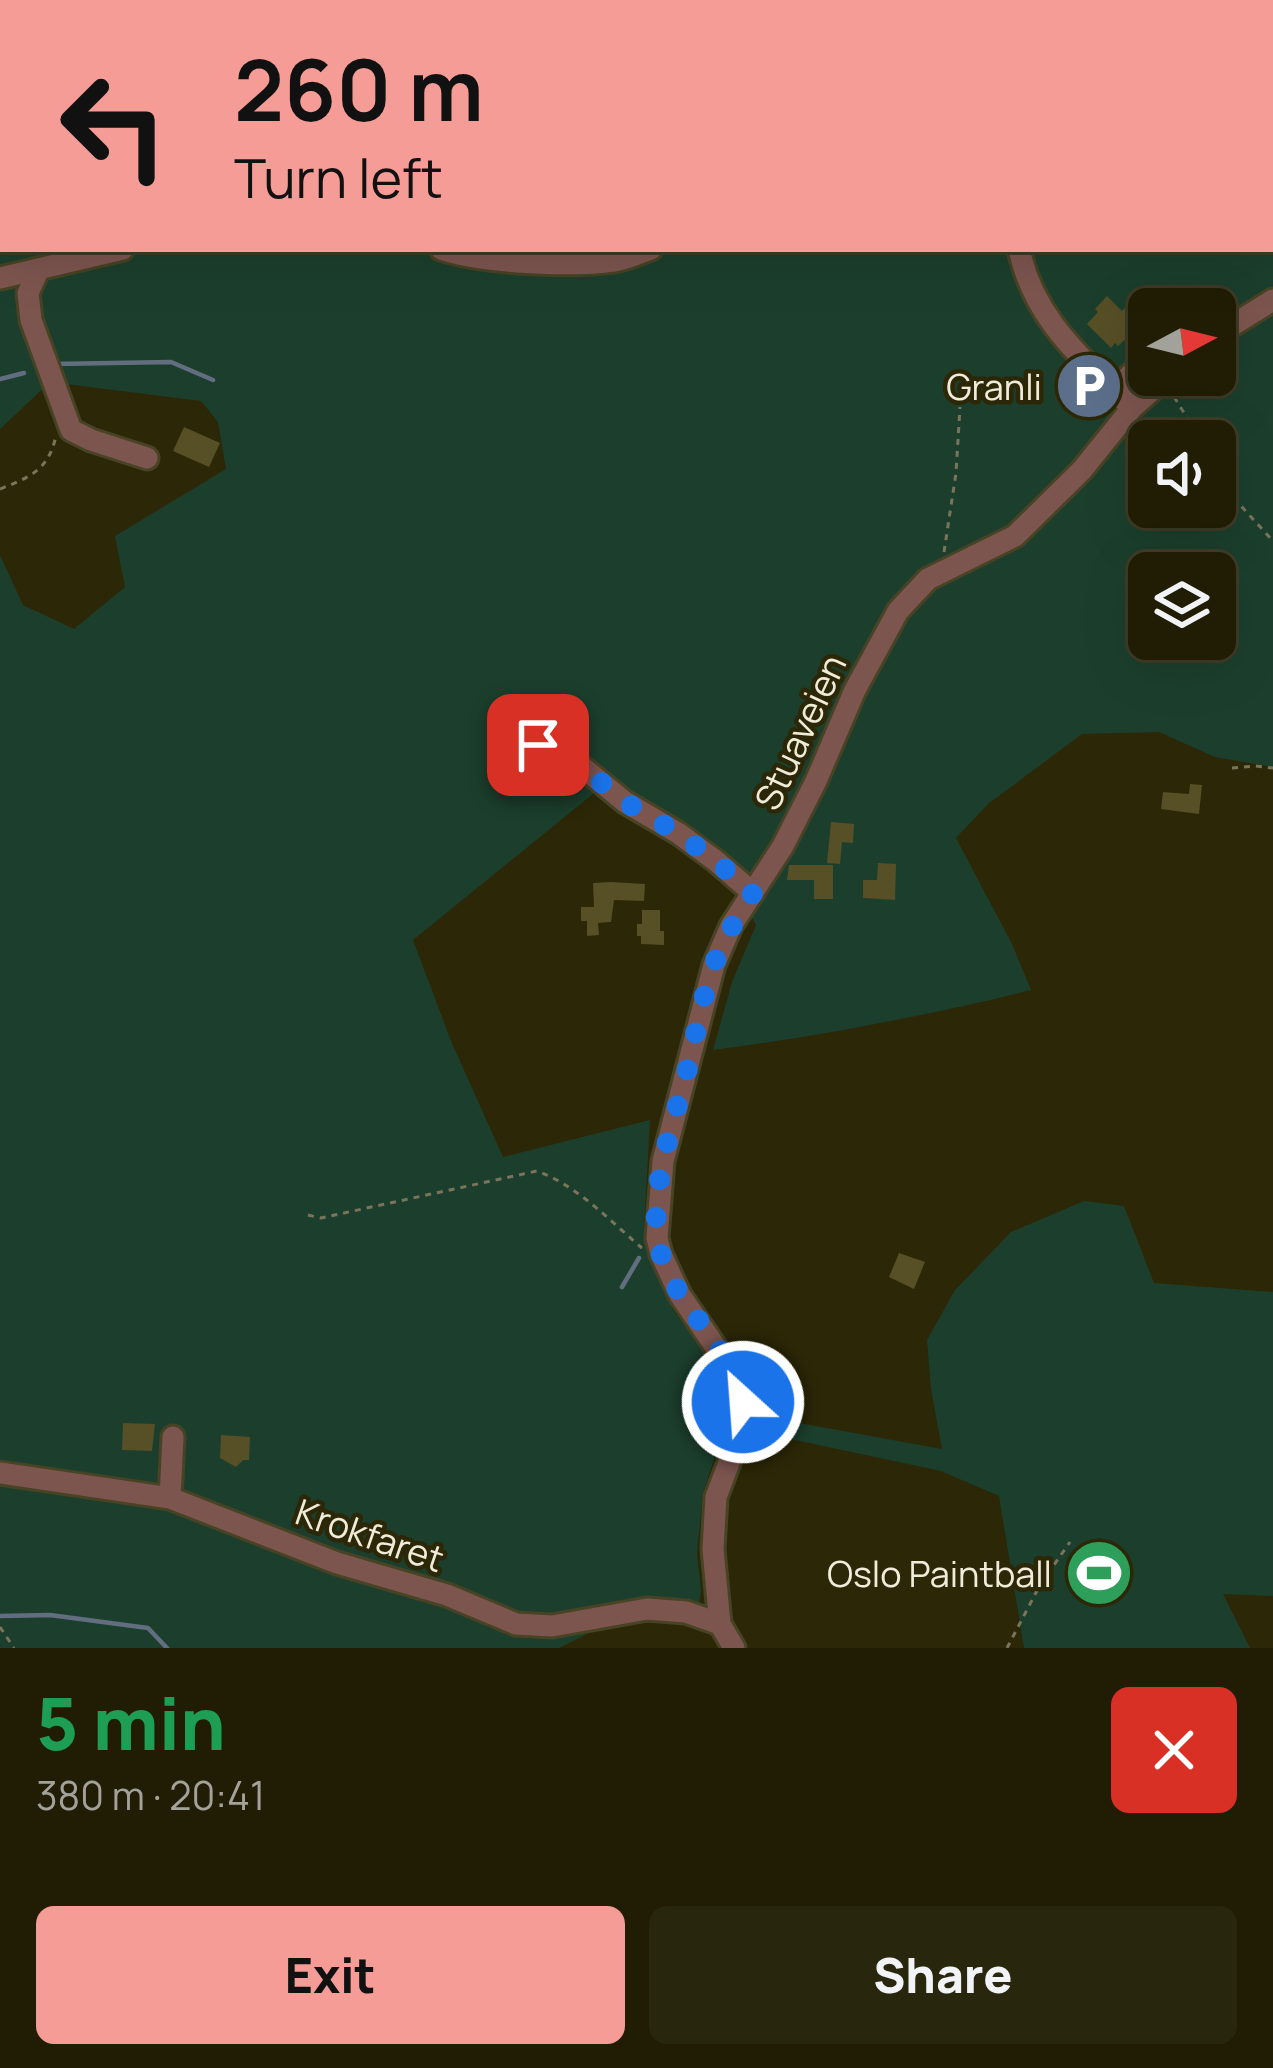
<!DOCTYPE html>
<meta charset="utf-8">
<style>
body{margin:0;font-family:Manrope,sans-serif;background:#29260e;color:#f1f3f6;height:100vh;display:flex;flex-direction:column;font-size:45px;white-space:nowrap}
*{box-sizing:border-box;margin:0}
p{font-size:39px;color:#a2a29a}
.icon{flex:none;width:66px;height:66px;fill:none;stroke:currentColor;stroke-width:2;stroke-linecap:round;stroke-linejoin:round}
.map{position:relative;height:1648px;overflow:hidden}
.side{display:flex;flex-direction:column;background:#211d04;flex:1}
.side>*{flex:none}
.banner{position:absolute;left:0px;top:0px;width:1275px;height:252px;box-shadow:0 12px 48px #0002,0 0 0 3px #3e3b26;background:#f59c96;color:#111;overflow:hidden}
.needle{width:78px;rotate:83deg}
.tools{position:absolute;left:1128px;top:288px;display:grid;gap:24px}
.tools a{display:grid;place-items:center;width:108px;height:108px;border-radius:18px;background:#211d04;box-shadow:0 12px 48px #0002,0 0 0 3px #3e3b26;font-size:60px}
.pin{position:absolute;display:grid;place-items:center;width:102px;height:102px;color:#fff;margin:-51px;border-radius:24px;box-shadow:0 6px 18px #0006}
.me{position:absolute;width:132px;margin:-66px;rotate:334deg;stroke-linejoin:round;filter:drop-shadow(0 0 9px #0008)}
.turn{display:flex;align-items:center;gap:42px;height:252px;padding:0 36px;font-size:54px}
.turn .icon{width:156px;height:156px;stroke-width:2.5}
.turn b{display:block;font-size:84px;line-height:102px}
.round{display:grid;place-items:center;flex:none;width:126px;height:126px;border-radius:18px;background:#29260e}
.overview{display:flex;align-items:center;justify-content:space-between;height:204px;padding:0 36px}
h1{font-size:72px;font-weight:800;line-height:90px;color:#1e9e55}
.button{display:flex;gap:24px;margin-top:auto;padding:24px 36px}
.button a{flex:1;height:138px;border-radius:18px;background:#f59c96;color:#111;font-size:48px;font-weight:800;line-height:138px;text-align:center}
.button a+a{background:#29260e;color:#f1f3f6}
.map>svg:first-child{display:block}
.green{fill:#1c3f2d;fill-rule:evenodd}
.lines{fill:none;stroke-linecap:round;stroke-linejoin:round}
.stream{stroke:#626e7f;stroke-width:4.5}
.building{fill:#574f26}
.minor-casing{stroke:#474324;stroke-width:27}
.path{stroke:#7a755a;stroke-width:3;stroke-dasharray:6 6;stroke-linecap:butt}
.minor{stroke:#7d554f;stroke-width:21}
.route{stroke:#1a73e8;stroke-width:21;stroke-dasharray:0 37.8}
.labels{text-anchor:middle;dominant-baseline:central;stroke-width:9;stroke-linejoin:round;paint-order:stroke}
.poi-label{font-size:36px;fill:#efecda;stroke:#2c2706;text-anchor:end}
.street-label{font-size:36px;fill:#efecda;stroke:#2c2706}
</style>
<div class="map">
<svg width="1273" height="1648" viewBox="0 0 1273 1648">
<rect width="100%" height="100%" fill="#2c2706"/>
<path class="green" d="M 0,0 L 1273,0 L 1273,767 L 1215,757 L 1159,732 L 1082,734 L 988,804 L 956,838 L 1012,944 L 1031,990 C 926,1016 820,1036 713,1050 L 732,982 L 756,925 L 734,887 L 604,785 L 413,940 L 451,1041 L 503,1157 L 650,1120 L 644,1228 L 673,1310 L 712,1360 L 730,1398 L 720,1441 L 703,1493 L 697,1554 L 701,1590 L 698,1613 L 621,1617 L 559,1648 L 0,1648 L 0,555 L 23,605 L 74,629 L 125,587 L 115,536 L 226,469 L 218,422 L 201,401 L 50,382 L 0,429 ZM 3,3 L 1272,3 L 1272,249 L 3,249 ZM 1149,309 L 1215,309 L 1215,375 L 1149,375 ZM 1149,441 L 1215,441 L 1215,507 L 1149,507 ZM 1149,573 L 1215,573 L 1215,639 L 1149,639 Z
M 1084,1201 L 1124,1206 L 1154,1283 L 1273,1292 L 1273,1596 L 1223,1594 L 1250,1648 L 1024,1648 L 999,1496 L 941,1471 L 767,1434 L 761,1416 L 942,1449 L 931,1389 L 927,1340 L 955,1290 L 1011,1232 Z"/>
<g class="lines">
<path class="stream" d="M 53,364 L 171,362 L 213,380
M 0,379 L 24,373
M 622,1287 L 639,1258
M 0,1616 L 50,1615 L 148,1628 L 167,1648"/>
</g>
<path class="building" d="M 1107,296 L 1122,311 L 1126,307 L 1139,320 L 1126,332 L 1130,335 L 1118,346 L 1115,343 L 1111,348 L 1087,324 L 1098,312 L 1095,309 Z
M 184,427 L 220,443 L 209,467 L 173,451 Z
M 1190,784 L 1202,785 L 1199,814 L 1161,809 L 1163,792 L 1189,794 Z
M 831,822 L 854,824 L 853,843 L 842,842 L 840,864 L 827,863 Z
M 878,863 L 896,864 L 895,900 L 863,898 L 863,880 L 877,880 Z
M 789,865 L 833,865 L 833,899 L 814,899 L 814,880 L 787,880 Z
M 611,882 L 645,884 L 644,901 L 614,900 L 611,922 L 598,923 L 599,935 L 587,936 L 587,921 L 581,921 L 581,907 L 594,907 L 593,883 Z
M 642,910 L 660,910 L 660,931 L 664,931 L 664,945 L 641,944 L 641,936 L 637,936 L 637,924 L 642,924 Z
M 899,1253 L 925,1262 L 914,1289 L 889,1277 Z
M 123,1423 L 155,1424 L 152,1451 L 122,1450 Z
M 221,1435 L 250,1437 L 249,1460 L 243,1460 L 236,1467 L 220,1458 Z"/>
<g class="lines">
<defs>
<path id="minor" d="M 825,3 L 826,0
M 441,249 C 482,263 571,267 614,261 C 627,259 639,253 651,249
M 1019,249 C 1034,321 1083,358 1132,408
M 39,269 L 28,293 L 31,320 L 71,430 L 91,440 L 147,458
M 0,278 L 123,249
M 1215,336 L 1273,300
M 1119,395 C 1125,379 1130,369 1149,367
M 538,745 L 564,752 L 625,802 L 678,833 L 716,861 L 753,893
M 0,1473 L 170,1498 L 337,1563 L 447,1595 L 516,1624 L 552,1626 L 647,1609 L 686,1612 L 720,1624
M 170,1498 L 173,1437
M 734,1648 L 720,1624 L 713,1549 L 716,1497 L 741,1431 L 744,1411 L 741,1390 L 734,1374 L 680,1295 L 661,1254 L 657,1238 L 663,1161 L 714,965 L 731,926 L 783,846 L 816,781 L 855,690 L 898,611 L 928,579 L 1015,536 L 1082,470 L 1132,408 L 1169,375"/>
</defs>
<use href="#minor" class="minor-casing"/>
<path class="path" d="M 616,0 L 620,3
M 18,3 L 21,0
M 585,3 L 586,0
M 905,3 L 907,0
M 0,14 L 3,13
M 1174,397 L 1202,441
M 1215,467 L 1231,495 L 1273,541
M 0,489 C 30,477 48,471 56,436
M 944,552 L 956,473 L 960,407
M 1232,768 L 1255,766 L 1273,768
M 308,1215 L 321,1218 L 537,1171 C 578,1186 610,1221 642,1248
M 0,1627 L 14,1648
M 1007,1648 L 1040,1585 L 1070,1542"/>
<use href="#minor" class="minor"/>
</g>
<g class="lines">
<path class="route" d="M 538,745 L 564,752 L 625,802 L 678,833 L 716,861 L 753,893 C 737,917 723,940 713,967 C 701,1002 695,1039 686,1075 C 672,1128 644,1203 662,1257 C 679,1310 733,1347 743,1402"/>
</g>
<defs>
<symbol id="parking-disc" viewBox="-11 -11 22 22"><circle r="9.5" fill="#5c6f8a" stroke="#2c2706"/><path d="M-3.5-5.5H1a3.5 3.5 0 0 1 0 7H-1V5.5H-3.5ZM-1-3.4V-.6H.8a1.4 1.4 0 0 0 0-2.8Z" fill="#fff"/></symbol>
<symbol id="stadium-disc" viewBox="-11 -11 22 22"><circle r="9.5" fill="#2e9e5b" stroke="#2c2706"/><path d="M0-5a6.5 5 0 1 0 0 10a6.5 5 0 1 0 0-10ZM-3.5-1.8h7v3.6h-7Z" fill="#fff"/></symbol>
</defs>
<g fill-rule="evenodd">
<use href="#parking-disc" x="1051" y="348" width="76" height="76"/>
<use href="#stadium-disc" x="1061" y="1535" width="76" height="76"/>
</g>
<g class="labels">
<g class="poi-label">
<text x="1042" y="386">Granli</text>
<text x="1052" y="1573">Oslo Paintball</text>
</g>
<g class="street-label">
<text transform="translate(800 732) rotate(-65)">Stuaveien</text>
<text transform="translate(370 1535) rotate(19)">Krokfaret</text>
</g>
</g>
</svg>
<div class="tools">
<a><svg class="needle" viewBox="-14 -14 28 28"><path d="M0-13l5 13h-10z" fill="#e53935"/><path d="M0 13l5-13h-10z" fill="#a2a29a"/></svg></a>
<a><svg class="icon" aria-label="sound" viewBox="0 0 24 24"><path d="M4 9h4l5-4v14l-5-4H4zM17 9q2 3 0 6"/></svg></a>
<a><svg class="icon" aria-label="layers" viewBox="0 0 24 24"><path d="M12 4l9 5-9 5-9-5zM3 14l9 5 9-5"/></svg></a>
</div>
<div class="pin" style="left:538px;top:745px;background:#d93025"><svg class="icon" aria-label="arrive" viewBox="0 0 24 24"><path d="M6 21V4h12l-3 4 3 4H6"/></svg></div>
<svg class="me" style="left:743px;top:1402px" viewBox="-20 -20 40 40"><circle r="17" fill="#1a73e8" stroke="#fff" stroke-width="3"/><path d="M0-11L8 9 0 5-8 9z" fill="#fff"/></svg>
<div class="banner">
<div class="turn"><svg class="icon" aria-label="left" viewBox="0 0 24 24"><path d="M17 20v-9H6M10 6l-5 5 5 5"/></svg><div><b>260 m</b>Turn left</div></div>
</div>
</div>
<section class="side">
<div class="overview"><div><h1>5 min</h1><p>380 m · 20:41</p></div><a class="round" style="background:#d93025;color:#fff"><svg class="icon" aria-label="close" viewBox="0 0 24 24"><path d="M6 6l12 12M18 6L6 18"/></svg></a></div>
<div class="button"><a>Exit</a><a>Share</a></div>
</section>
